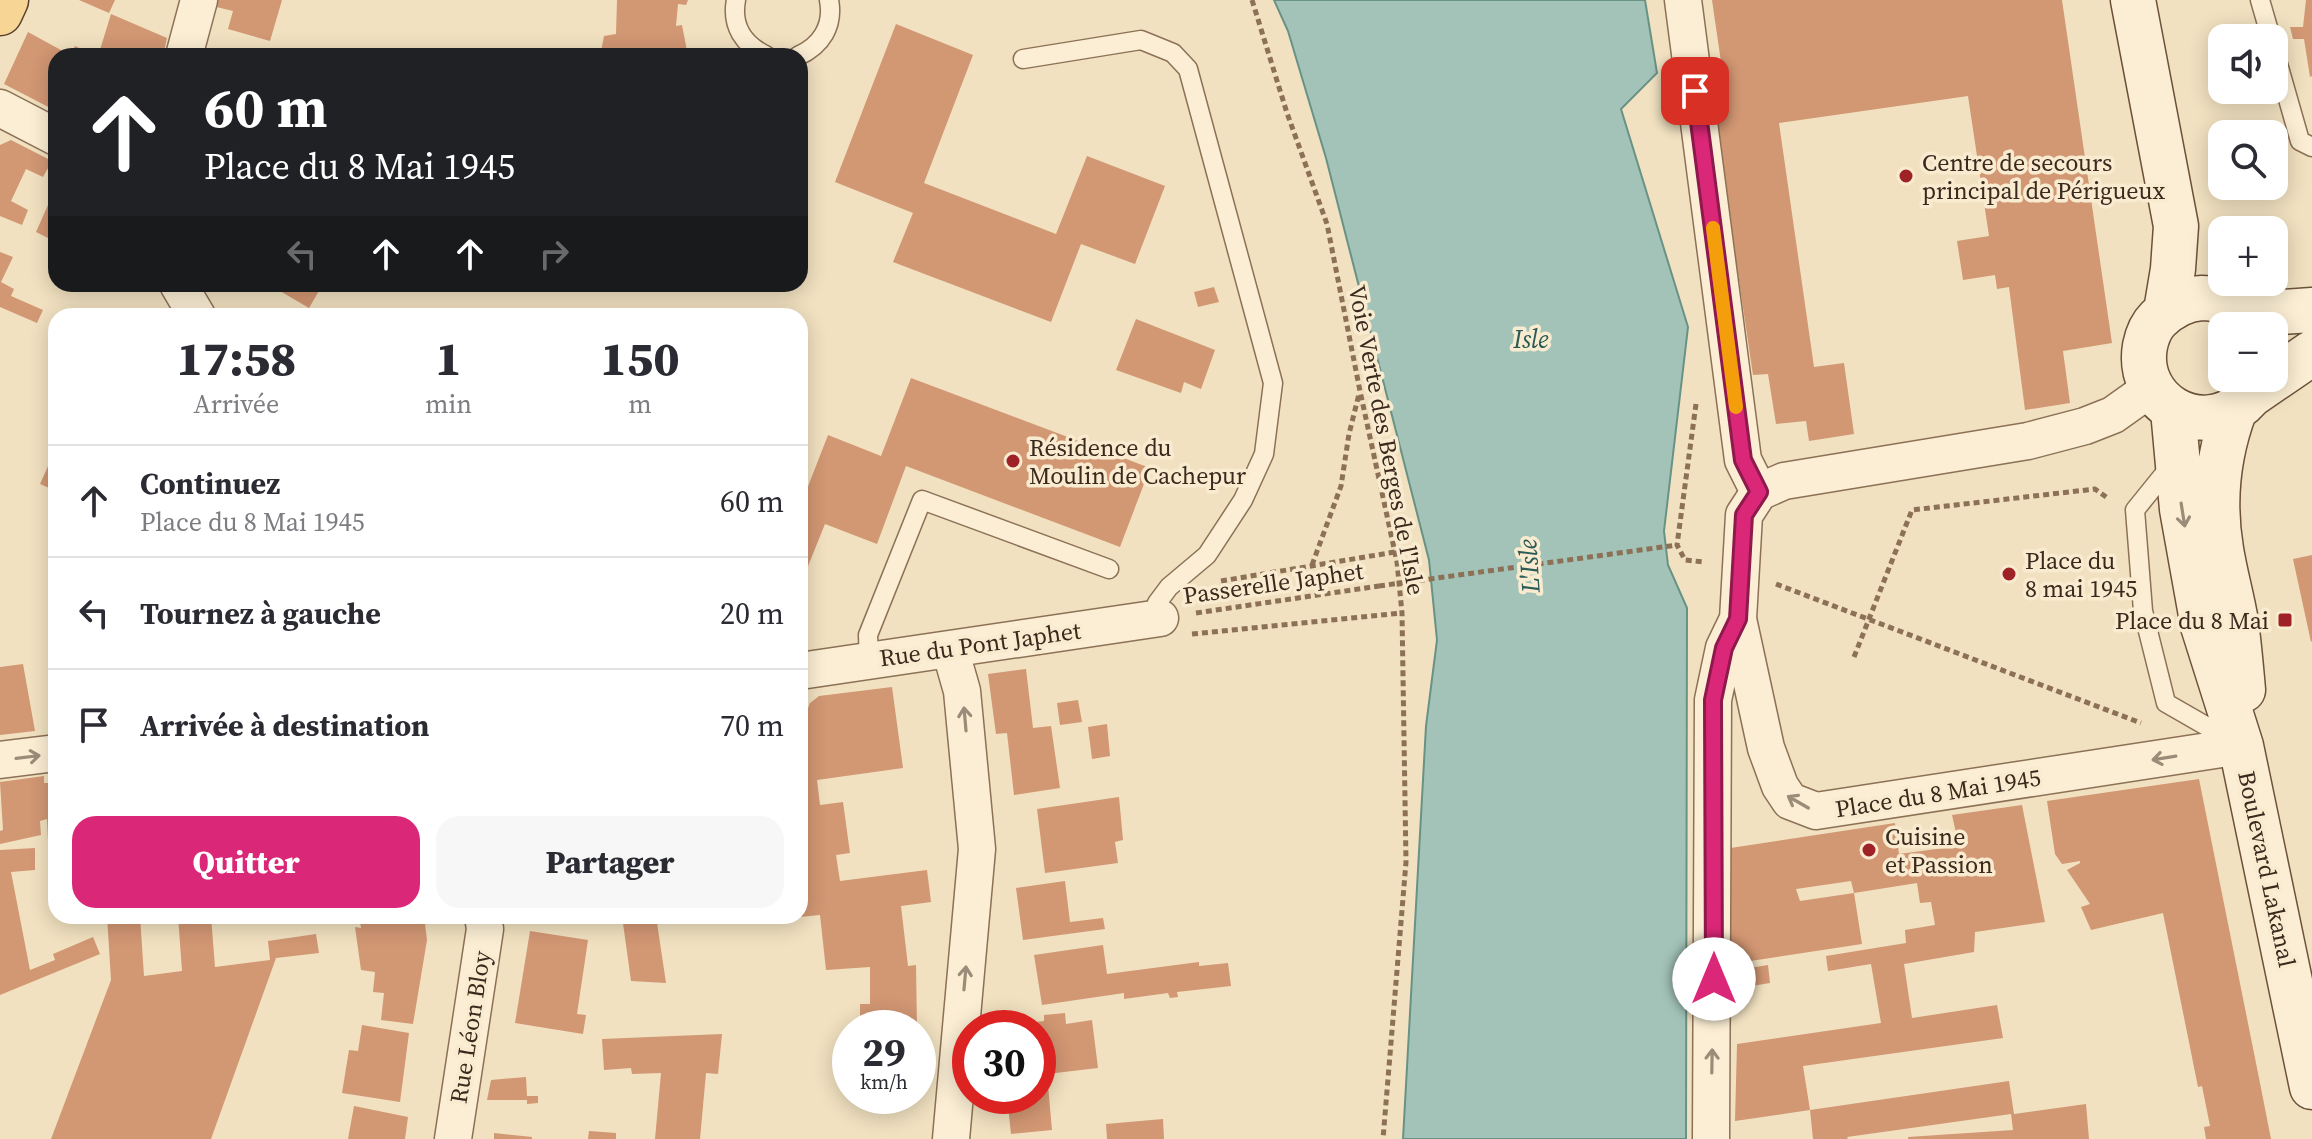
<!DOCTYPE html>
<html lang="fr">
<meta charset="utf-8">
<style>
body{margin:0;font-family:"Source Serif 4",serif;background:#f7f7f7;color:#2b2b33;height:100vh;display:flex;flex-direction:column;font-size:30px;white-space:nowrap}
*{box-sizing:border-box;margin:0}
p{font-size:26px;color:#7c7c81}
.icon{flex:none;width:44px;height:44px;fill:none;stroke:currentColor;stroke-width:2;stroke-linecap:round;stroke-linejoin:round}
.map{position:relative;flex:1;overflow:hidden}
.side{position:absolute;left:48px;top:308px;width:760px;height:616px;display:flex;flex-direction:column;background:#fff;border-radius:24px;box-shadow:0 4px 20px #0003}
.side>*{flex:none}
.banner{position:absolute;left:48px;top:48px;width:760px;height:244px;border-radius:24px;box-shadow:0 4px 20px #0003;background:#202124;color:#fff;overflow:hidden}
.buttons{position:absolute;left:2208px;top:24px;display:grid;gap:16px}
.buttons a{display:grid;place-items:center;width:80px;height:80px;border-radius:16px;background:#fff;box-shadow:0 4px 20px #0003;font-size:40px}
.speed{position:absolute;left:832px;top:1010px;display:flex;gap:16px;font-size:40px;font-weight:700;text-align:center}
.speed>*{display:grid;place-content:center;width:104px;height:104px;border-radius:50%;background:#fff;box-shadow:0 4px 20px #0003;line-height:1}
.speed small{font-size:20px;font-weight:400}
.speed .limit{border:12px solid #d22;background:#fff;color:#111}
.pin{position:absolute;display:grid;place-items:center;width:68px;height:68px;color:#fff;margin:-34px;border-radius:16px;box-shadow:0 4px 12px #0006}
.me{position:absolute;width:88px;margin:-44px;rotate:0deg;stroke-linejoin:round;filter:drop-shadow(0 0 6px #0008)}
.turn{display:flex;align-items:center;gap:28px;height:168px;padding:0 24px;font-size:36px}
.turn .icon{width:104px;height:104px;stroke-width:2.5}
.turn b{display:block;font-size:56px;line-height:68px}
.lanes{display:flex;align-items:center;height:76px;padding:0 24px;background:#0003;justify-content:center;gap:40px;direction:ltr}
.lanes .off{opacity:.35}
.eta{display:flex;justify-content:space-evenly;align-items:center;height:136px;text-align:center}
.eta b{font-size:48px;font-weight:800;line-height:56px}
.cta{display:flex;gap:16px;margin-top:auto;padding:16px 24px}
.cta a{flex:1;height:92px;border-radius:24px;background:#db2777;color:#fff;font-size:32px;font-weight:800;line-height:92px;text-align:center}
.cta a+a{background:#f7f7f7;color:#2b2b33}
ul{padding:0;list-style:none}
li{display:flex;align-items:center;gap:24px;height:112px;padding:0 24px;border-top:2px solid #e1e1e2}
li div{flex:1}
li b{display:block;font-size:30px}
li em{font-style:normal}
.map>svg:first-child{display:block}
.water{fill:#a3c3b8;stroke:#699286;stroke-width:2}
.building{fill:#d29773}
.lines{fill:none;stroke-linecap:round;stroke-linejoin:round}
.lane-casing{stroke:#8c7156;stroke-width:21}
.street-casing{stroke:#8c7156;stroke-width:39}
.secondary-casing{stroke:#6d523a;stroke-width:47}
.primary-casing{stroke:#593f2b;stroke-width:47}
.path{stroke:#8c7156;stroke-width:5;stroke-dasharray:6 4;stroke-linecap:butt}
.lane{stroke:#fbeed4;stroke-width:18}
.street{stroke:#fbeed4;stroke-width:36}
.secondary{stroke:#fbeed4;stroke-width:44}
.primary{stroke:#f7d594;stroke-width:44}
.path-bridge{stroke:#8c7156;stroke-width:5;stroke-dasharray:6 4;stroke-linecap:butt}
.oneway{stroke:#9a8c78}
.route-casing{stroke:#8e194d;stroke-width:20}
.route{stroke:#db2777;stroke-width:14}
.slow{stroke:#f59e0b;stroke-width:14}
.poi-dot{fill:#9f2227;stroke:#f8ebd0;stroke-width:3}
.labels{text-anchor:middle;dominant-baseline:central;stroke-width:7;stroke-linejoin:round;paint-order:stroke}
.poi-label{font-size:24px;fill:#3a291c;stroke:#f8ebd0;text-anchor:start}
.street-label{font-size:24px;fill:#3a291c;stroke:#f8ebd0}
.water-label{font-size:26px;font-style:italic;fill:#2a5b56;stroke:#f8ebd0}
</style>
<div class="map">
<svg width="2312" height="1139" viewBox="0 0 2312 1139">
<rect width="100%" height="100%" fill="#f1e1c0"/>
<path class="water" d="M 1274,0 L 1645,0 L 1657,73 L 1621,109 L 1688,327 L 1664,531 L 1668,565 L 1687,608 L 1686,1139 L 1403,1139 L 1426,726 L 1437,640 L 1429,560 L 1326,158 L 1288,31 Z"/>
<path class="building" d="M 79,0 L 115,0 L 109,13 Z
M 209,0 L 282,0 L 270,41 L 228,29 L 233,11 L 208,5 Z
M 617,0 L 688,0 L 686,5 L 678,4 L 676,26 L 682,25 L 688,56 L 600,56 L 604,36 L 616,34 Z
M 1712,0 L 2062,0 L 2112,343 L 2063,351 L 2070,403 L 2025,410 L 2009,287 L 1997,289 L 1995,275 L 1963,280 L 1957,241 L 1989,236 L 1968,96 L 1779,123 L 1814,367 L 1844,363 L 1854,434 L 1809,441 L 1806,421 L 1776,424 L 1768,374 L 1753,375 L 1708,71 L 1722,69 Z
M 2306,0 L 2312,0 L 2312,76 L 2310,77 L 2304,39 L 2293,39 L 2290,27 L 2303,27 Z
M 111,14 L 167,38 L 163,56 L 105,56 L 99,53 Z
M 896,24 L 973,55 L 924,183 L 1056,234 L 1087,156 L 1165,186 L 1135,264 L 1081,244 L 1051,322 L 893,262 L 913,213 L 835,182 Z
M 28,32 L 70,55 L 75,46 L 86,51 L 83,56 L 56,56 L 56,111 L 4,84 Z
M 11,140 L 52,161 L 43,177 L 26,169 L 11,201 L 28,210 L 22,225 L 0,216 L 0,145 Z
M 56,187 L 56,242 L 36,232 Z
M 0,252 L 13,257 L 1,282 L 14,289 L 11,296 L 43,310 L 37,323 L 0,307 Z
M 268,284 L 323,284 L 309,308 Z
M 1214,287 L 1219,302 L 1198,307 L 1194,292 Z
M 1136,319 L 1215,350 L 1201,389 L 1184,382 L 1181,393 L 1116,370 Z
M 911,378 L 1150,468 L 1120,547 L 906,466 L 877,544 L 825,524 L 800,586 L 800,507 L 828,435 L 881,456 Z
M 49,464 L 56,467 L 56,491 L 40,484 Z
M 2312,555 L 2312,641 L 2311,642 L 2293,559 Z
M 23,664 L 35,731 L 0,735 L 0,667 Z
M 1026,669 L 1033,728 L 1051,726 L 1060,788 L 1014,795 L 1007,733 L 996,734 L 988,674 Z
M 892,687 L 903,768 L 817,780 L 820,805 L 843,802 L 850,853 L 836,855 L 840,881 L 927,870 L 931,902 L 901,906 L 908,966 L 916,965 L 917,1028 L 860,1028 L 860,1004 L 870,1004 L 870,967 L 826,970 L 820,915 L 800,917 L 800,717 L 805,716 L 810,703 L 819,696 Z
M 1078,700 L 1082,722 L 1060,725 L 1057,703 Z
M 1107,724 L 1110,756 L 1092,759 L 1088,727 Z
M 44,776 L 44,783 L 56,783 L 56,841 L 48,841 L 47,819 L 40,821 L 41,835 L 0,844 L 0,831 L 3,830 L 0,782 Z
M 2199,779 L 2259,1078 L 2271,1139 L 2206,1139 L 2204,1127 L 2210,1126 L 2202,1086 L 2198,1087 L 2163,913 L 2091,930 L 2081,907 L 2090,904 L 2067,870 L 2080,863 L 2080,861 L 2062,864 L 2055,854 L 2047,801 Z
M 1119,797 L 1123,840 L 1115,842 L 1118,863 L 1045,873 L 1037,809 Z
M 2022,805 L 2045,922 L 1975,932 L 1974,952 L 1904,964 L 1912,1018 L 1997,1005 L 2003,1038 L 1803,1066 L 1810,1110 L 1735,1121 L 1737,1044 L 1881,1023 L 1871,964 L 1828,971 L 1826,956 L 1906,943 L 1905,930 L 1935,925 L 1931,902 L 1920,903 L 1917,883 L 1854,893 L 1851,881 L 1796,889 L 1800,901 L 1854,893 L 1862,944 L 1731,964 L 1724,849 L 1895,823 L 1899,854 L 1959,846 L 1952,815 Z
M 35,848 L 35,870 L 11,872 L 30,970 L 55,960 L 53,954 L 93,937 L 100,954 L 0,995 L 0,850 Z
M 1065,881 L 1070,922 L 1103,918 L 1105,929 L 1023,940 L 1016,888 Z
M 107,916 L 140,916 L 144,976 L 182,971 L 178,916 L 211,916 L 215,967 L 270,960 L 268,941 L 316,934 L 319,953 L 276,958 L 211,1139 L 51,1139 L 111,980 Z
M 359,916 L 424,916 L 427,940 L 413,1024 L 381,1020 L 384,993 L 373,992 L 375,972 L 361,970 L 355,927 L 361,928 Z
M 622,916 L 656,916 L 666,983 L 631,981 Z
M 730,916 L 793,916 L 793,918 L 747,924 L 747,921 L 730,923 Z
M 530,931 L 588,940 L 577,1014 L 586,1015 L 583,1034 L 515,1023 Z
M 1103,945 L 1107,974 L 1199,962 L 1199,966 L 1228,963 L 1231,986 L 1177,992 L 1178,997 L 1170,998 L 1168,993 L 1124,999 L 1124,993 L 1042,1005 L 1034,955 Z
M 1768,965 L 1770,983 L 1733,989 L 1732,971 Z
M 1065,1013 L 1066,1024 L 1092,1020 L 1098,1068 L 1047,1074 L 1052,1130 L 1011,1134 L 1007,1096 L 1038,1096 L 1038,1028 L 1000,1028 L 1000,1026 L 1044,1021 L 1044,1015 Z
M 362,1025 L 409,1033 L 400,1102 L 342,1093 L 349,1050 L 358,1051 Z
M 722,1034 L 718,1074 L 706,1073 L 700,1139 L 655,1139 L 661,1073 L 632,1074 L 631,1068 L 604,1070 L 602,1039 Z
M 918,1047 L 923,1047 L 922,1089 L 918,1089 Z
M 839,1054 L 850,1054 L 850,1086 L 839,1086 Z
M 526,1077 L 527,1096 L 538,1096 L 538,1103 L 527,1104 L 527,1100 L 487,1100 L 491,1080 Z
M 2009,1081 L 2014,1114 L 2086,1104 L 2089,1139 L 1908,1139 L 1908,1137 L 2013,1130 L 2011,1114 L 1847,1137 L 1848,1139 L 1813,1139 L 1810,1110 Z
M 354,1106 L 408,1117 L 405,1139 L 348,1139 Z
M 1163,1119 L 1164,1139 L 1107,1139 L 1106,1124 Z
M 589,1131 L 616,1133 L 616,1139 L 588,1139 Z
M 494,1133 L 532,1137 L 532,1139 L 494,1139 Z"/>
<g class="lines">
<defs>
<path id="lane" d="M 736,0 C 731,26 744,45 767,56
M 2260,0 L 2271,38
M 2274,50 L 2300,141 L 2312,147
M 798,56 C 821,46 834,26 829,0
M 1023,59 L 1141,40 L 1173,53 L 1188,69 L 1273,383 L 1264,454 L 1243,500 L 1207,555 L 1169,587 L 1157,603 L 1160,618
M 2173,463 L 2135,510 L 2143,611 L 2166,703 L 2234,742
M 869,660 L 868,635 L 922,500 L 1109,569"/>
<path id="street" d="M 1683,0 L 1743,460 L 1759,492
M 184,56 L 199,0
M 0,108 L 56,137
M 178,284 L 197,316
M 2151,388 L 2113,415 L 2085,426 L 2028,441 L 1784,481 L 1759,492 L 1744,515 L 1738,619 L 1766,748 L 1780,786 L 1790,801 L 1816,811 L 2241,746
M 950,649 L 962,691 L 977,849 L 951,1139
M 800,671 L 1160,618
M 0,760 L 56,753
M 453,1139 L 485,929 L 483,916
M 1711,1139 L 1713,700 L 1724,648 L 1738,619"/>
<path id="secondary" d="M 2133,0 L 2176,226 L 2173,269 L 2166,311
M 2235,306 L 2266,313 L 2312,310
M 2254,326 C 2243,308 2222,298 2202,298 C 2185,299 2170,307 2158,319 C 2151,326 2147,336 2145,346 C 2135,402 2199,440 2243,403 C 2251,396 2255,388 2260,378
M 2252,394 L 2312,353
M 2235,409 C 2218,454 2213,501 2221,549 C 2225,574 2232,598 2236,622 C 2239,645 2241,667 2243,690
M 2173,410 L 2182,509 L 2203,626 L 2241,746 L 2312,1087"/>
<path id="primary" d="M 0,13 L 6,0"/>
</defs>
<use href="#lane" class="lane-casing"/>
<use href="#street" class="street-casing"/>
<use href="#secondary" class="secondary-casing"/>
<use href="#primary" class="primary-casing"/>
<path class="path" d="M 1252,0 L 1287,113 L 1327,224 L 1360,391 L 1397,562 L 1402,613 L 1406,862 L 1383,1139
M 1696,404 L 1677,545 L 1685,560 L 1704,562
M 1312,565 L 1341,486 L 1349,434 L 1359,394
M 1221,581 L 1395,552
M 1776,584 L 2141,723
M 1196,613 L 1379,586
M 1192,634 L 1402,613
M 1854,657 L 1912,510 L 2095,489 L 2109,499"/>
<use href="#lane" class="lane"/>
<use href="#street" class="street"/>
<use href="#secondary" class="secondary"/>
<use href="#primary" class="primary"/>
<path class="path-bridge" d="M 1379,586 L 1677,545"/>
</g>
<defs><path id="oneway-shaft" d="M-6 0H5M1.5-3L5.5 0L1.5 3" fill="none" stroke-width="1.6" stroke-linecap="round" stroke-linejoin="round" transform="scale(2)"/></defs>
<g class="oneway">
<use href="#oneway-shaft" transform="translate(2183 515) rotate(81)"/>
<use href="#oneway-shaft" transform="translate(965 719) rotate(-95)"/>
<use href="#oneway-shaft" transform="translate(28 757) rotate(-7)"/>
<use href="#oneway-shaft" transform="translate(2164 758) rotate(171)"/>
<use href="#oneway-shaft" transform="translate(1798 802) rotate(-150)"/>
<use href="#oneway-shaft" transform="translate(965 978) rotate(-85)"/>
<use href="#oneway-shaft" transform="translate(1712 1061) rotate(-89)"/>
</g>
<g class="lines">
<defs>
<path id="route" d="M 1695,91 L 1743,460 L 1759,492 L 1744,515 L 1738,619 L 1724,648 L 1713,700 L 1714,979"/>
</defs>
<use href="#route" class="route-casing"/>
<use href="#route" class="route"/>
<path class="slow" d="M 1713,228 L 1736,407"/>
</g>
<g class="poi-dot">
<circle cx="1906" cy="176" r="8"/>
<circle cx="1013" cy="461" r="8"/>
<circle cx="2009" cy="574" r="8"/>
<rect x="2277" y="612" width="16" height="16" rx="4"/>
<circle cx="1869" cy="850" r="8"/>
</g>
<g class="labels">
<g class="poi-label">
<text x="1922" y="162">Centre de secours<tspan x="1922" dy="28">principal de Périgueux</tspan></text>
<text x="1029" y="447">Résidence du<tspan x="1029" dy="28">Moulin de Cachepur</tspan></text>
<text x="2025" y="560">Place du<tspan x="2025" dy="28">8 mai 1945</tspan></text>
<text x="2269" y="620" text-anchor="end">Place du 8 Mai</text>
<text x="1885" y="836">Cuisine<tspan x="1885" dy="28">et Passion</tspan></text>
</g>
<g class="street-label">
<text transform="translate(1387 440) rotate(79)">Voie Verte des Berges de l'Isle</text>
<text transform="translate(1273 583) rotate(-8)">Passerelle Japhet</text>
<text transform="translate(980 644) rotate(-8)">Rue du Pont Japhet</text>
<text transform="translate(1938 793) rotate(-9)">Place du 8 Mai 1945</text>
<text transform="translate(2267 869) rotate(78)">Boulevard Lakanal</text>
<text transform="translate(470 1027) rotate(-81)">Rue Léon Bloy</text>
</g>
<g class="water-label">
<text x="1531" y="339">Isle</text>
<text transform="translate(1529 566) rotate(-94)">L'Isle</text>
</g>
</g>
</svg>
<div class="buttons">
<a><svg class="icon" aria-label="sound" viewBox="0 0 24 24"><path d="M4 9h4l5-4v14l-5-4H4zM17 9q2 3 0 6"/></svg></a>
<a><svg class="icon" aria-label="search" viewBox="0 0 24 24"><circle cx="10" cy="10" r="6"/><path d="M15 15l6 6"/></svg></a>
<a>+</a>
<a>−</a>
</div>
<div class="speed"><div>29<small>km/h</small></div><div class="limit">30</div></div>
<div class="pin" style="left:1695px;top:91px;background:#d93025"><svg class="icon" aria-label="arrive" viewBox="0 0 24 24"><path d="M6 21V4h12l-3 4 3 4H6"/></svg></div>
<svg class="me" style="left:1714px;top:979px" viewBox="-20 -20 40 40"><circle r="19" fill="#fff"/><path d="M0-13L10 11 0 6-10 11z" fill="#db2777"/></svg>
<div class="banner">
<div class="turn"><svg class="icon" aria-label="ahead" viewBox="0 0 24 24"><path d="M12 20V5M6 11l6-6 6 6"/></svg><div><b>60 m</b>Place du 8 Mai 1945</div></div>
<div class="lanes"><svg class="icon off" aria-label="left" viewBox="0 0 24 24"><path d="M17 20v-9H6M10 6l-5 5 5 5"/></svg><svg class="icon" aria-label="ahead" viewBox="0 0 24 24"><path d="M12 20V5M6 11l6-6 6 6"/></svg><svg class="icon" aria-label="ahead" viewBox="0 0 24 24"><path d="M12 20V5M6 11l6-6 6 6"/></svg><svg class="icon off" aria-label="right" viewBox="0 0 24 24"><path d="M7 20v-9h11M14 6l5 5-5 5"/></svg></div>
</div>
<section class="side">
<div class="eta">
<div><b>17:58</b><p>Arrivée</p></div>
<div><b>1</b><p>min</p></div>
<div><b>150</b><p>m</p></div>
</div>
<ul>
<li><svg class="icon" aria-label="ahead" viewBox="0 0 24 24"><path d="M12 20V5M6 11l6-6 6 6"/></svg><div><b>Continuez</b><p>Place du 8 Mai 1945</p></div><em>60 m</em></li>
<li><svg class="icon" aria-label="left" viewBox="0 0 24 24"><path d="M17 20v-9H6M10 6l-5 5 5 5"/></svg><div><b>Tournez à gauche</b></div><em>20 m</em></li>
<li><svg class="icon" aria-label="arrive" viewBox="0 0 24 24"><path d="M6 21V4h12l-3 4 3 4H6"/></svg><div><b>Arrivée à destination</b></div><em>70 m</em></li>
</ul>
<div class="cta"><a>Quitter</a><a>Partager</a></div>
</section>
</div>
